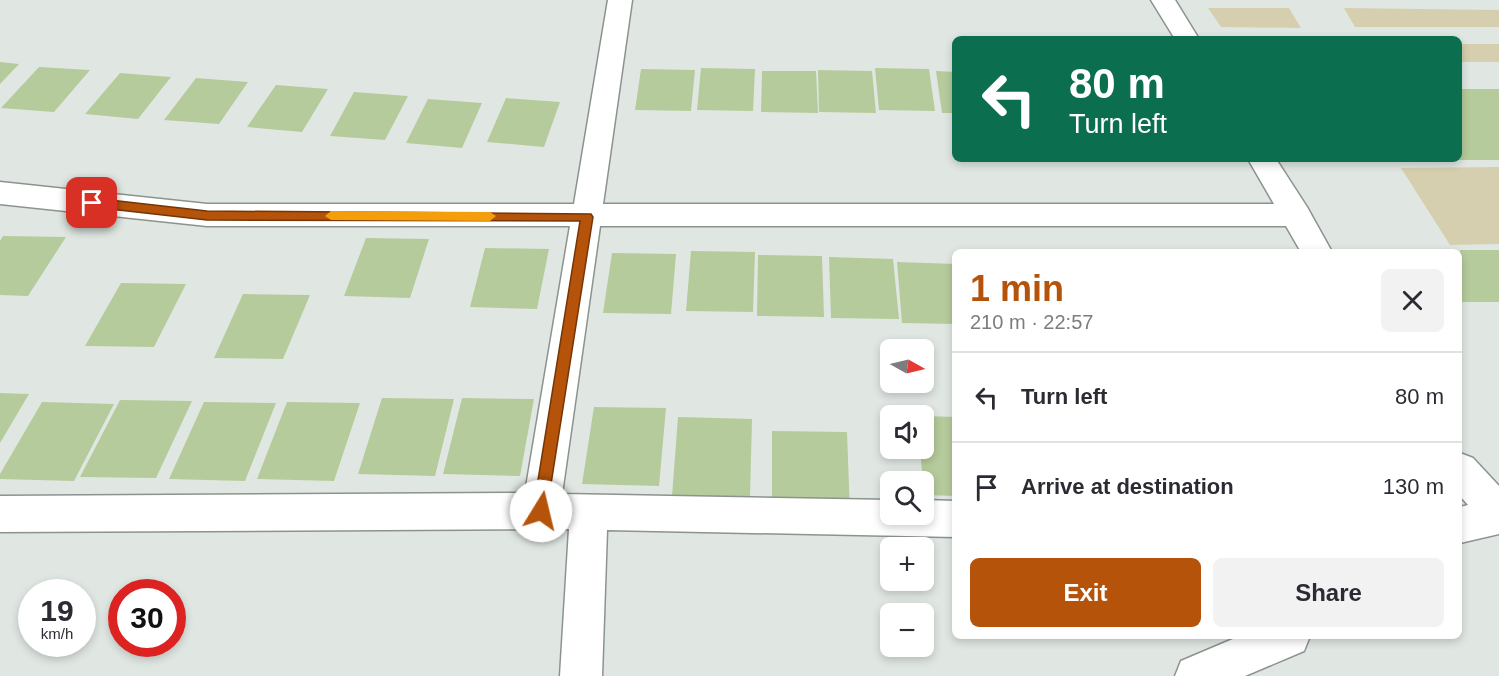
<!DOCTYPE html>
<meta charset="utf-8">
<style>
body{margin:0;font-family:Helvetica,sans-serif;background:#f2f2f3;color:#2b2b33;height:100vh;display:flex;flex-direction:column;font-size:22px;white-space:nowrap}
*{box-sizing:border-box;margin:0}
p{font-size:20px;color:#7c7c81}
.icon{flex:none;width:33px;height:33px;fill:none;stroke:currentColor;stroke-width:2;stroke-linecap:round;stroke-linejoin:round}
.map{position:relative;flex:1;overflow:hidden}
.drawer{position:absolute;left:952px;top:249px;width:510px;height:390px;display:flex;flex-direction:column;background:#fff;border-radius:9px;box-shadow:0 3px 9px #0003}
.drawer>*{flex:none}
.top-card{position:absolute;left:952px;top:36px;width:510px;height:126px;border-radius:9px;box-shadow:0 3px 9px #0003;background:#0b6e4f;color:#fff;overflow:hidden}
.needle{width:39px;rotate:98deg}
.buttons{position:absolute;left:880px;top:339px;display:grid;gap:12px}
.buttons a{display:grid;place-items:center;width:54px;height:54px;border-radius:9px;background:#fff;box-shadow:0 3px 9px #0003;font-size:30px}
.speed{position:absolute;left:18px;top:579px;display:flex;gap:12px;font-size:30px;font-weight:700;text-align:center}
.speed>*{display:grid;place-content:center;width:78px;height:78px;border-radius:50%;background:#fff;box-shadow:0 3px 9px #0003;line-height:1}
.speed small{font-size:15px;font-weight:400}
.speed .limit{border:9px solid #d22;background:#fff;color:#111}
.pin{position:absolute;display:grid;place-items:center;width:51px;height:51px;color:#fff;margin:-26px;border-radius:12px;box-shadow:0 3px 9px #0006}
.me{position:absolute;width:66px;margin:-33px;rotate:9deg;stroke-linejoin:round;filter:drop-shadow(0 0 4px #0008)}
.turn{display:flex;align-items:center;gap:21px;height:126px;padding:0 18px;font-size:27px}
.turn .icon{width:78px;height:78px;stroke-width:2.5}
.turn b{display:block;font-size:42px;line-height:51px}
.round{display:grid;place-items:center;flex:none;width:63px;height:63px;border-radius:9px;background:#f2f2f3}
.head{display:flex;align-items:center;justify-content:space-between;height:102px;padding:0 18px}
h1{font-size:36px;font-weight:700;line-height:45px;color:#b45309}
.button{display:flex;gap:12px;margin-top:auto;padding:12px 18px}
.button a{flex:1;height:69px;border-radius:9px;background:#b45309;color:#fff;font-size:24px;font-weight:700;line-height:69px;text-align:center}
.button a+a{background:#f2f2f3;color:#2b2b33}
ul{padding:0;list-style:none}
li{display:flex;align-items:center;gap:18px;height:90px;padding:0 18px;border-top:2px solid #e1e1e2}
li div{flex:1}
li b{display:block;font-size:22px}
li em{font-style:normal}
.map>svg:first-child{display:block}
.green{fill:#d6cfaf}
.building{fill:#b6cb9b}
.lines{fill:none;stroke-linecap:round;stroke-linejoin:round}
.minor-casing{stroke:#8c938e;stroke-width:3}
.minor{fill:#fff;fill-rule:evenodd}
.route{fill:#b45309;stroke:#753606;stroke-width:1.5}
.slow{fill:#f59e0b}
</style>
<div class="map">
<svg width="1499" height="676" viewBox="0 0 1499 676">
<rect width="100%" height="100%" fill="#e0e7e2"/>
<path class="green" d="M 1208,8 L 1289,8 L 1301,28 L 1221,27 Z
M 1344,8 L 1499,10 L 1499,27 L 1355,27 Z
M 1460,44 L 1499,44 L 1499,62 L 1460,62 Z
M 1499,167 L 1499,244 L 1450,245 L 1401,168 Z"/>
<path class="building" d="M 0,62 L 19,64 L 0,84 Z
M 39,67 L 90,70 L 54,112 L 1,108 Z
M 701,68 L 755,69 L 753,111 L 697,110 Z
M 875,68 L 929,69 L 935,111 L 879,110 Z
M 641,69 L 695,70 L 691,111 L 635,110 Z
M 818,70 L 872,71 L 876,113 L 819,112 Z
M 762,71 L 816,71 L 818,113 L 761,112 Z
M 936,71 L 956,72 L 956,113 L 942,113 Z
M 120,73 L 171,77 L 138,119 L 85,114 Z
M 196,78 L 248,82 L 219,124 L 164,120 Z
M 276,85 L 328,89 L 302,132 L 247,127 Z
M 1460,89 L 1499,89 L 1499,160 L 1460,160 Z
M 354,92 L 408,96 L 385,140 L 330,136 Z
M 506,98 L 560,102 L 544,147 L 487,142 Z
M 428,99 L 482,103 L 462,148 L 406,143 Z
M 3,236 L 66,237 L 28,296 L 0,295 L 0,241 Z
M 366,238 L 429,239 L 410,298 L 344,296 Z
M 485,248 L 549,249 L 537,309 L 470,307 Z
M 1460,250 L 1499,250 L 1499,302 L 1460,302 Z
M 691,251 L 755,252 L 753,312 L 686,311 Z
M 612,253 L 676,254 L 671,314 L 603,313 Z
M 758,255 L 822,256 L 824,317 L 757,316 Z
M 829,257 L 893,259 L 899,319 L 831,318 Z
M 897,262 L 956,264 L 956,324 L 902,323 Z
M 121,283 L 186,284 L 154,347 L 85,346 Z
M 243,294 L 310,295 L 283,359 L 214,358 Z
M 0,393 L 29,394 L 0,443 Z
M 382,398 L 454,399 L 435,476 L 358,474 Z
M 462,398 L 534,399 L 520,476 L 443,474 Z
M 120,400 L 192,401 L 156,478 L 80,477 Z
M 42,402 L 114,404 L 74,481 L 0,479 L 0,474 Z
M 204,402 L 276,403 L 245,481 L 169,479 Z
M 287,402 L 360,403 L 334,481 L 257,479 Z
M 594,407 L 666,408 L 659,486 L 582,484 Z
M 924,416 L 956,417 L 956,496 L 924,495 L 920,448 L 924,448 Z
M 678,417 L 752,419 L 750,498 L 672,496 Z
M 772,431 L 847,432 L 850,513 L 772,511 Z"/>
<g class="lines">
<defs>
<path id="minor" d="M 608,0 L 632,0 L 603,204 L 1274,204 L 1248,159 L 1276,159 L 1307,207 L 1332,252 L 1301,252 L 1286,226 L 600,226 L 562,494 L 891,500 L 891,514 L 924,514 L 924,500 L 956,501 L 956,537 L 607,530 L 602,676 L 560,676 L 569,529 L 0,532 L 0,496 L 525,493 L 570,226 L 207,226 L 0,204 L 0,182 L 207,204 L 574,204 Z
M 1151,0 L 1175,0 L 1199,39 L 1175,39 Z
M 1460,453 L 1473,458 L 1499,486 L 1499,534 L 1460,543 L 1460,507 L 1468,505 L 1460,496 Z
M 1240,636 L 1310,636 L 1304,651 L 1245,676 L 1175,676 L 1181,661 Z"/>
</defs>
<use href="#minor" class="minor-casing"/>
<use href="#minor" class="minor"/>
</g>
<path class="route" d="M 92,198 L 207,211 L 591,214 L 593,217 L 546,516 L 541,519 L 535,516 L 533,511 L 580,221 L 207,220 L 92,207 L 86,203 Z"/>
<path class="slow" d="M 331,211 L 490,212 L 496,216 L 490,221 L 331,220 L 325,216 Z"/>
</svg>
<div class="buttons">
<a><svg class="needle" viewBox="-14 -14 28 28"><path d="M0-13l5 13h-10z" fill="#e53935"/><path d="M0 13l5-13h-10z" fill="#7c7c81"/></svg></a>
<a><svg class="icon" aria-label="sound" viewBox="0 0 24 24"><path d="M4 9h4l5-4v14l-5-4H4zM17 9q2 3 0 6"/></svg></a>
<a><svg class="icon" aria-label="search" viewBox="0 0 24 24"><circle cx="10" cy="10" r="6"/><path d="M15 15l6 6"/></svg></a>
<a>+</a>
<a>−</a>
</div>
<div class="speed"><div>19<small>km/h</small></div><div class="limit">30</div></div>
<div class="pin" style="left:92px;top:203px;background:#d93025"><svg class="icon" aria-label="arrive" viewBox="0 0 24 24"><path d="M6 21V4h12l-3 4 3 4H6"/></svg></div>
<svg class="me" style="left:541px;top:511px" viewBox="-20 -20 40 40"><circle r="19" fill="#fff"/><path d="M0-13L10 11 0 6-10 11z" fill="#b45309"/></svg>
<div class="top-card">
<div class="turn"><svg class="icon" aria-label="left" viewBox="0 0 24 24"><path d="M17 20v-9H6M10 6l-5 5 5 5"/></svg><div><b>80 m</b>Turn left</div></div>
</div>
<section class="drawer">
<div class="head"><div><h1>1 min</h1><p>210 m · 22:57</p></div><a class="round"><svg class="icon" aria-label="close" viewBox="0 0 24 24"><path d="M6 6l12 12M18 6L6 18"/></svg></a></div>
<ul>
<li><svg class="icon" aria-label="left" viewBox="0 0 24 24"><path d="M17 20v-9H6M10 6l-5 5 5 5"/></svg><div><b>Turn left</b></div><em>80 m</em></li>
<li><svg class="icon" aria-label="arrive" viewBox="0 0 24 24"><path d="M6 21V4h12l-3 4 3 4H6"/></svg><div><b>Arrive at destination</b></div><em>130 m</em></li>
</ul>
<div class="button"><a>Exit</a><a>Share</a></div>
</section>
</div>
